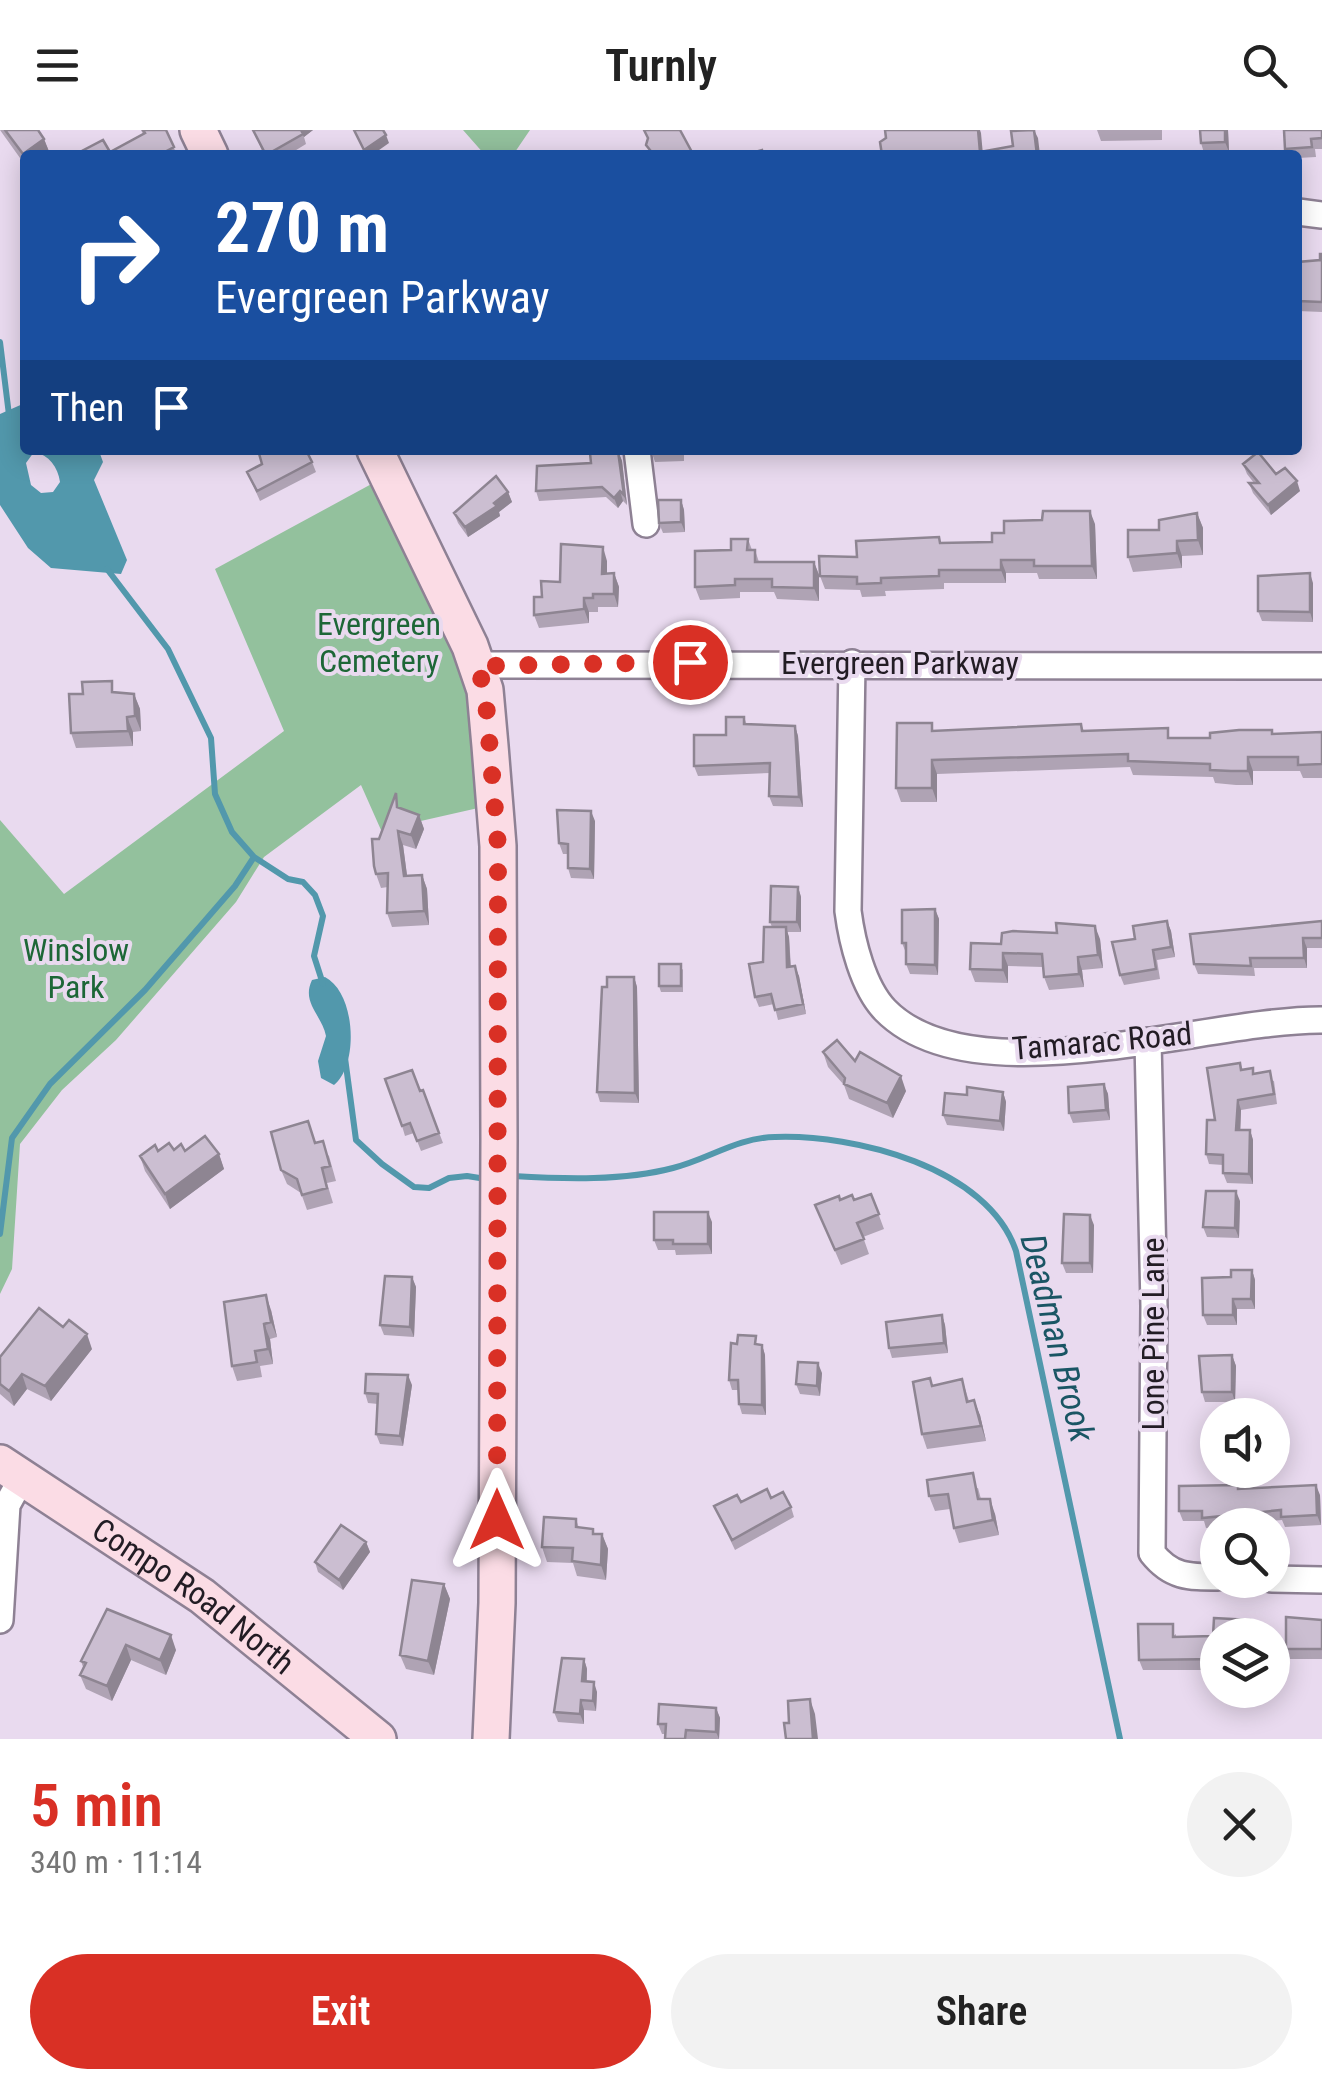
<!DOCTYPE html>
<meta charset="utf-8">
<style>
body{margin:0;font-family:"Roboto Condensed",sans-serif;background:#f2f2f2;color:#222;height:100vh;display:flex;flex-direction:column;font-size:38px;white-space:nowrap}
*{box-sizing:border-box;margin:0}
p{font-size:32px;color:#767676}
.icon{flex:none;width:55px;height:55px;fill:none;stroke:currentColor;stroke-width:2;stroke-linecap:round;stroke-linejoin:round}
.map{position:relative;height:1609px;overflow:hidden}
.side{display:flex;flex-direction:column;background:#fff;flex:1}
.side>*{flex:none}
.hud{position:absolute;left:20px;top:20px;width:1282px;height:305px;border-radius:10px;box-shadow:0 5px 25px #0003;background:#1a4fa0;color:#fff;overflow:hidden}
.buttons{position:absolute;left:1200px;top:1268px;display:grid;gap:20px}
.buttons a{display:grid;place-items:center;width:90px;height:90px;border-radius:50%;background:#fff;box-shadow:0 5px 25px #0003;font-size:50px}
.pin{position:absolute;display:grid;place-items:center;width:85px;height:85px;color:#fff;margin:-42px;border:5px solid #fff;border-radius:50%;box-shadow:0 2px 10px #0007}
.me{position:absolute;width:110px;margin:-55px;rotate:0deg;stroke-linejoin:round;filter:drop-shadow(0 0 8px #0008)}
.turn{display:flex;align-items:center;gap:35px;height:210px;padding:0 30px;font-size:45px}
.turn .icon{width:130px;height:130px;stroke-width:2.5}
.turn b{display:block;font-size:70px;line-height:85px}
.then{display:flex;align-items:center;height:95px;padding:0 30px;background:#0003;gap:20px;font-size:38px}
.round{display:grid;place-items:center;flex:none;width:105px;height:105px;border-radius:52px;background:#f2f2f2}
.headline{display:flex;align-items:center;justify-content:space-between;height:170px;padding:0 30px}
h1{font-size:60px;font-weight:600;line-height:75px;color:#d93025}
.cta{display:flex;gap:20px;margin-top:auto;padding:20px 30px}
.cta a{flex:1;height:115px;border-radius:60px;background:#d93025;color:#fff;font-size:40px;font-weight:600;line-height:115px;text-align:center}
.cta a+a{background:#f2f2f2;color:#222}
header{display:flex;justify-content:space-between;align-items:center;height:130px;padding:0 30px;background:#fff;font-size:45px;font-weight:600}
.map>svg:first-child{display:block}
.green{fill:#93c19d}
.water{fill:#5298ac;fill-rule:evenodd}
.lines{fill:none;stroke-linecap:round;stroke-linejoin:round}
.stream{stroke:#5298ac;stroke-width:6}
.minor-casing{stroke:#8e8194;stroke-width:30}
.secondary-casing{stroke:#8e8194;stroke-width:40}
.minor{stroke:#fff;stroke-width:25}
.secondary{stroke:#fbdce5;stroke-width:35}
.wall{fill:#afa3b4}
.shaded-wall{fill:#8e8592}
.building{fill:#cbbed1;stroke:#8e8592;stroke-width:2.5}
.route{stroke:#d93025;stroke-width:18;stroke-dasharray:0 32.4}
.labels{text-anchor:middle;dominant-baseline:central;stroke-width:8;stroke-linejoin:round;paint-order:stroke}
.park-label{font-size:32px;fill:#1d6737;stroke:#e9daef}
.street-label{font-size:32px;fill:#221c24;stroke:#e9daef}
.water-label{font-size:35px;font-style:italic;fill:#1a5564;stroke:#e9daef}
</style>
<header><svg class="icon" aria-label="menu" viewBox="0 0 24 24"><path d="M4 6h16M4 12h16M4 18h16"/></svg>Turnly<svg class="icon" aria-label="search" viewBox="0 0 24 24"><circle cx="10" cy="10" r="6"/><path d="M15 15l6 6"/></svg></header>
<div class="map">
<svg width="1322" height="1609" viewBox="0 0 1322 1609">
<rect width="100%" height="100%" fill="#e9daef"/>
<path class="green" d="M 463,0 L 530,0 L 515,22 L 485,25 Z
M 377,351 L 469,545 L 487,676 L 381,700 L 361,655 L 264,727 L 236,772 L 116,910 L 62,960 L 20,1014 L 12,1139 L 0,1164 L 0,690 L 64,764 L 284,601 L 215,439 Z"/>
<path class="water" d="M 25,273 L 25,320 L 99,321 L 103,332 L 94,350 L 127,430 L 121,444 L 51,438 L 28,418 L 0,375 L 0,284 ZM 34,322 C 49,325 58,337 60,352 L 53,362 L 41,363 L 31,355 L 26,333 Z
M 325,847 C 356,863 359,935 334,955 L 321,948 L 318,931 L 326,906 C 322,885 301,873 312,850 Z"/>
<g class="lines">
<path class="stream" d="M 0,212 L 9,285
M 107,439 L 168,519 L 211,608 L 215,664 L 232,702 L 254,727 L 288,749 L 303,752 L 315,765 L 323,786 L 314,826 L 323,854
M 345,928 L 356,1010 L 382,1034 L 414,1057 L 429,1058 L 449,1048 L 467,1046 L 486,1049
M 513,1046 C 564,1049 624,1051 673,1038 C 709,1029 736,1008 775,1007 C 854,1004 988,1037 1016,1121 L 1120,1609
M 0,1104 L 12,1008 L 50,954 L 145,860 L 235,756 L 254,727"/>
<defs>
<path id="minor" d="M 1298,82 L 1322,85
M 637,320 L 646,394
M 852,533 L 848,781 C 852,812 863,857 885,880 C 973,970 1208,889 1322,890
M 477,535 L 1322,536
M 1148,911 L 1154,1176 L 1152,1423 C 1171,1447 1188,1447 1218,1447
M 1272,1449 L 1322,1450
M 0,1490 L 7,1375 L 23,1346"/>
<g id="secondary">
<path d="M 198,0 L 210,25"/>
<path d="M 375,320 L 470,516 L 485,560 L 490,616 L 498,716 L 499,1010 L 497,1473 L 491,1609"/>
<path id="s1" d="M 0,1333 L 202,1466 L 378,1609"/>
</g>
</defs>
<use href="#minor" class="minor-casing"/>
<use href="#secondary" class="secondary-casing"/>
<use href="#minor" class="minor"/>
<use href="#secondary" class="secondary"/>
</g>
<path class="wall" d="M 0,0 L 38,0 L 44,9 L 50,24 L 25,25 L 25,35 Z
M 141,0 L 166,0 L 177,25 L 79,25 L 110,22 L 143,4 Z
M 253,0 L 313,0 L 304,7 L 306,14 L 288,25 L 264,25 Z
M 1097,0 L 1162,0 L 1162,10 L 1101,11 Z
M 1228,0 L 1229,22 L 1204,23 L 1201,13 Z
M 1322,0 L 1322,19 L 1315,19 L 1316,27 L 1298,28 L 1298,25 L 1287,25 L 1285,19 Z
M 1322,124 L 1322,182 L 1298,181 L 1298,132 L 1320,130 Z
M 651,320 L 684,320 L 684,331 L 655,332 Z
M 618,321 L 622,331 L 627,375 L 623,371 L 618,378 L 606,367 L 539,371 L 536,361 Z
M 312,332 L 316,342 L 260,371 L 247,342 Z
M 1243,334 L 1276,344 L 1300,361 L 1271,385 L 1253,363 L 1249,353 L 1254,353 L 1247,344 Z
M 508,362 L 512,372 L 499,382 L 500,386 L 468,407 L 458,393 L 454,383 Z
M 681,370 L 684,380 L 685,402 L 663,403 L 659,393 Z
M 1197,383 L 1203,398 L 1203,425 L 1182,426 L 1182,438 L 1133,442 L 1128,427 L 1159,400 Z
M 1095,394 L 1097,449 L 1039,449 L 1037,443 L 1006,443 L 1006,453 L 944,453 L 944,459 L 885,461 L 886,466 L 862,467 L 860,460 L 825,459 L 820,446 L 857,427 L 939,407 L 941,413 L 992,412 L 1004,403 Z
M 748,409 L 752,420 L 755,420 L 759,432 L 814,432 L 819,445 L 819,471 L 777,469 L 774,462 L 740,462 L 740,468 L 700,470 L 695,457 L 731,420 Z
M 607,431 L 607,444 L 614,443 L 619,457 L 618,477 L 598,477 L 598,482 L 589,482 L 589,493 L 539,498 L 534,485 L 542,467 L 560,452 Z
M 1313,453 L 1313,492 L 1262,491 L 1258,481 Z
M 116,562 L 134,564 L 140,579 L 141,601 L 133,602 L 133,616 L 76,618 L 71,603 Z
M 744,587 L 747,595 L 795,596 L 798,606 L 803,677 L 773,676 L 769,666 L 770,643 L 698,646 L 694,636 Z
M 1081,594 L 1084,601 L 1172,608 L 1210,608 L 1322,602 L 1322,648 L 1303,648 L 1300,641 L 1253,641 L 1253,655 L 1236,655 L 1215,653 L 1213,647 L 1133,645 L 1130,637 L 937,644 L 937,672 L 901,672 L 896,658 L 935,601 Z
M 401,678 L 419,685 L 424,699 L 416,719 L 403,715 L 407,746 L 422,745 L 427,759 L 429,795 L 392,797 L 387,783 L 388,757 L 381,758 L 376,744 L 379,709 Z
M 595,691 L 594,749 L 571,748 L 568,738 L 568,724 L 563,724 L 559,713 Z
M 798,757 L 801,767 L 801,802 L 787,802 L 789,807 L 791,837 L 799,846 L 806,884 L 778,890 L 774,874 L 759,877 L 755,867 L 772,797 L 770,792 Z
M 935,779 L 939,789 L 938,845 L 910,844 L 906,834 L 906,823 L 902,813 Z
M 1167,791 L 1171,801 L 1175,827 L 1157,830 L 1160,849 L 1124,855 L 1120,845 L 1135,809 Z
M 1322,791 L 1322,818 L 1307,818 L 1307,838 L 1254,838 L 1255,846 L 1198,844 L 1194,834 Z
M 1057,803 L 1100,809 L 1103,838 L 1082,840 L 1084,857 L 1049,860 L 1044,847 L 1043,837 L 1008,836 L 1008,853 L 975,852 L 970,839 L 1001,814 Z
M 683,839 L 683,862 L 661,862 L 659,856 Z
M 634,847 L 637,857 L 639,973 L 600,972 L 597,962 L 607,857 Z
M 823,922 L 855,931 L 906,961 L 893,988 L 849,969 L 844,955 L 828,937 Z
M 1240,933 L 1243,940 L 1253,938 L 1254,943 L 1274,951 L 1277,974 L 1241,980 L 1240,1000 L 1250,1000 L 1253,1010 L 1253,1054 L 1227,1053 L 1223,1043 L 1223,1035 L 1209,1034 L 1206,1024 L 1215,990 Z
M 1104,954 L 1108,964 L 1110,990 L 1073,993 L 1069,983 Z
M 423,960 L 443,1013 L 421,1021 L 414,1003 L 405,1006 L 402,996 L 420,961 Z
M 1003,962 L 1006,972 L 1004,1001 L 947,995 L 943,985 L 967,965 Z
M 316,1013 L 329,1026 L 336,1051 L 327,1053 L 333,1073 L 307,1080 L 301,1063 L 287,1054 L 281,1040 Z
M 174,1020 L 219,1024 L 224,1039 L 170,1079 L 145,1041 L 140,1026 L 158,1021 Z
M 871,1064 L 884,1099 L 863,1107 L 869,1124 L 841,1135 L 815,1075 L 840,1070 L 854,1070 Z
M 1240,1071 L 1239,1108 L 1207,1107 L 1203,1097 Z
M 712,1092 L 712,1124 L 676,1125 L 675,1120 L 658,1120 L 654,1110 Z
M 1094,1095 L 1093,1143 L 1066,1143 L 1062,1133 Z
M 1252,1140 L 1255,1150 L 1255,1179 L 1237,1179 L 1237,1195 L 1207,1195 L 1203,1185 L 1231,1147 Z
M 412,1147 L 416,1157 L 414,1207 L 384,1205 L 380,1195 Z
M 271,1180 L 277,1207 L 270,1209 L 273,1234 L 260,1236 L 262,1247 L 237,1251 L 232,1236 Z
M 942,1185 L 945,1195 L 948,1223 L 892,1228 L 889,1218 Z
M 759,1215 L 762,1215 L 765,1225 L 766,1285 L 742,1284 L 739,1274 L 738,1260 L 732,1260 L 729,1250 Z
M 92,1219 L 51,1271 L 27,1259 L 14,1276 L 0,1264 L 0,1227 Z
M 1232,1225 L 1236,1236 L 1235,1272 L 1205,1272 L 1202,1262 Z
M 822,1243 L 820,1266 L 800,1264 L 796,1254 Z
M 962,1249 L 969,1271 L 980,1285 L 986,1311 L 927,1319 L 922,1304 L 933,1256 Z
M 412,1255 L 403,1316 L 380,1314 L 376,1304 L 378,1274 L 368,1273 L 365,1263 Z
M 1238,1355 L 1240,1359 L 1320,1365 L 1321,1395 L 1285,1397 L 1282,1390 L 1218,1395 L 1218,1397 L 1206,1398 L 1204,1391 L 1183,1391 L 1179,1381 Z
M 978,1358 L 981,1369 L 995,1384 L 999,1405 L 959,1413 L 954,1398 L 950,1379 L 935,1381 L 929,1366 Z
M 771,1368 L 791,1377 L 794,1387 L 735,1420 L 714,1376 Z
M 576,1389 L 579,1398 L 595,1404 L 602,1404 L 608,1419 L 606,1450 L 577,1446 L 573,1433 L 547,1432 L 542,1417 Z
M 366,1412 L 370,1422 L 343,1460 L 318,1442 L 315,1432 Z
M 444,1454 L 450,1469 L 434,1545 L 406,1539 L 400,1525 Z
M 107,1479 L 176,1520 L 166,1545 L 131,1530 L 112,1571 L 86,1559 L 80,1545 L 83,1537 L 81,1531 Z
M 1250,1490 L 1253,1505 L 1218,1505 L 1218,1540 L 1143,1540 L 1139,1530 L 1176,1504 L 1176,1507 L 1213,1506 Z
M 1322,1490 L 1322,1529 L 1290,1529 L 1286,1519 Z
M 584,1529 L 587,1539 L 587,1552 L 597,1562 L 596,1581 L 584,1580 L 584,1594 L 558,1592 L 554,1582 Z
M 716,1578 L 720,1588 L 719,1609 L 665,1609 L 666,1604 L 662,1604 L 658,1594 Z"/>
<path class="shaded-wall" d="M 300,0 L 313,0 L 304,7 Z
M 978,0 L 980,0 L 981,3 L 983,25 L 980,22 Z
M 1034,0 L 1038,8 L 1040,25 L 1037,25 Z
M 1225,0 L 1228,0 L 1229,22 L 1225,12 Z
M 386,5 L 389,13 L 372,25 L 366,25 L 364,20 Z
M 44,9 L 50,24 L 25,25 L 25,31 L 23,24 Z
M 618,321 L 622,331 L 627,375 L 624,365 Z
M 1297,351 L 1300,361 L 1271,385 L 1268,375 Z
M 620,361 L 623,371 L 618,378 L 614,368 Z
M 508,362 L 512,372 L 499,382 L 500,386 L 468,407 L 465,397 Z
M 681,370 L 684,380 L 685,402 L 681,392 Z
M 1090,381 L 1095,394 L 1097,449 L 1092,436 Z
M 1197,383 L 1203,398 L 1203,425 L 1198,410 Z
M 1177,411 L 1182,426 L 1182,438 L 1177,423 Z
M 603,417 L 607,431 L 607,457 L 602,444 Z
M 1001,430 L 1006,443 L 1006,453 L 1001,440 Z
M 814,432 L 819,445 L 819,471 L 814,458 Z
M 614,443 L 619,457 L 618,477 L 614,464 Z
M 1310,443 L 1313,453 L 1313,492 L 1310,482 Z
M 584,468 L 589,482 L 589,493 L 584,479 Z
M 134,564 L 140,579 L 141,601 L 135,586 Z
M 127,587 L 133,602 L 133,616 L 128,601 Z
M 795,596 L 798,606 L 803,677 L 799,667 Z
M 1248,627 L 1253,641 L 1253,655 L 1248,641 Z
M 932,630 L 937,644 L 937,672 L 932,658 Z
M 591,681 L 595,691 L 594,749 L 590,739 Z
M 419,685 L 424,699 L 416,719 L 411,705 Z
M 398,701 L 403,715 L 409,760 L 404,746 Z
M 422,745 L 427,759 L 429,795 L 424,781 Z
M 798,757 L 801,767 L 801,802 L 797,792 Z
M 935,779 L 939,789 L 938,845 L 935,835 Z
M 1167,791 L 1171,801 L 1175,827 L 1171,817 Z
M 1095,796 L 1100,809 L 1103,838 L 1098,825 Z
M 786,797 L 789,807 L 791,847 L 787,837 Z
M 1303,808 L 1307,818 L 1307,838 L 1304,828 Z
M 1003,823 L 1008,836 L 1008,853 L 1003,840 Z
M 1078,827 L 1082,840 L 1084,857 L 1079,844 Z
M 795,836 L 799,846 L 806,884 L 803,874 Z
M 634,847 L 637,857 L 639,973 L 635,963 Z
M 901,946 L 906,961 L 893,988 L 887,973 Z
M 1104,954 L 1108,964 L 1110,990 L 1106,980 Z
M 1003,962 L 1006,972 L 1004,1001 L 1000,991 Z
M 1238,970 L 1241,980 L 1240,1010 L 1236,1000 Z
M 1250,1000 L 1253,1010 L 1253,1054 L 1249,1044 Z
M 219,1024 L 224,1039 L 170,1079 L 165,1064 Z
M 1236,1061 L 1240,1071 L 1239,1108 L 1235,1098 Z
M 708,1082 L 712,1092 L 712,1124 L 708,1114 Z
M 1090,1085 L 1094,1095 L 1093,1143 L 1090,1133 Z
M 1252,1140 L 1255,1150 L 1255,1179 L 1251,1169 Z
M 412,1147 L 416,1157 L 414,1207 L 410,1197 Z
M 266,1165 L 271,1180 L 277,1207 L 271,1192 Z
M 1233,1169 L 1237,1179 L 1237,1195 L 1233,1185 Z
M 942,1185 L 945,1195 L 948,1223 L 944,1213 Z
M 264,1194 L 270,1209 L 273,1234 L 268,1219 Z
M 87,1204 L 92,1219 L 51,1271 L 45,1256 Z
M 762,1215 L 765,1225 L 766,1285 L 762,1275 Z
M 1232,1225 L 1236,1236 L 1235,1272 L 1232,1262 Z
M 818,1233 L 822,1243 L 820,1266 L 817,1256 Z
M 22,1244 L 27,1259 L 14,1276 L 9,1261 Z
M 408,1245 L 412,1255 L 403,1316 L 400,1306 Z
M 974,1270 L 980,1285 L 986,1311 L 981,1296 Z
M 1316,1355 L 1320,1365 L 1321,1395 L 1317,1385 Z
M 990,1369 L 995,1384 L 999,1405 L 993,1390 Z
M 602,1404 L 608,1419 L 606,1450 L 601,1435 Z
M 366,1412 L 370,1422 L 343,1460 L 339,1450 Z
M 444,1454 L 450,1469 L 434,1545 L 428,1531 Z
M 171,1505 L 176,1520 L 166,1545 L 160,1530 Z
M 126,1515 L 131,1530 L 112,1571 L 107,1556 Z
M 584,1529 L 587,1539 L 586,1561 L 582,1551 Z
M 594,1552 L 597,1562 L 596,1581 L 593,1571 Z
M 810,1569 L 815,1584 L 818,1609 L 813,1609 Z
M 581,1570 L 584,1580 L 584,1594 L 580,1584 Z
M 716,1578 L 720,1588 L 719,1609 L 716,1602 Z"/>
<path class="building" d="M 5,0 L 38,0 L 44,9 L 23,24 Z
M 143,0 L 166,0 L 174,17 L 159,25 L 79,25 L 78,23 L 103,10 L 110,22 L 145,3 Z
M 253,0 L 301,0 L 303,4 L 266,25 Z
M 354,0 L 383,0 L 386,5 L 364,20 Z
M 644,0 L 680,0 L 693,24 L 654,25 L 646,15 L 648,8 Z
M 885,0 L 978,0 L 980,22 L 1013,16 L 1011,1 L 1034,0 L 1037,25 L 882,25 L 880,12 L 886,8 Z
M 1200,0 L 1225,0 L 1225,12 L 1201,13 Z
M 1284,0 L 1322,0 L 1322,8 L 1311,9 L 1312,17 L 1285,19 Z
M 762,20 L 763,25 L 744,25 Z
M 1320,124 L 1322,124 L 1322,172 L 1298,171 L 1298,132 L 1320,130 Z
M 258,320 L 306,320 L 312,332 L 257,361 L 247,342 L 262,334 Z
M 651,320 L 680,320 L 680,321 L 651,321 Z
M 618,321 L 624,365 L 620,361 L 614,368 L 602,357 L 536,361 L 537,336 L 591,333 L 590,323 Z
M 1258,322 L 1276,344 L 1285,338 L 1297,351 L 1268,375 L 1249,353 L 1259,353 L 1243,334 Z
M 496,346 L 508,362 L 494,373 L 497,376 L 465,397 L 454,383 Z
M 658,370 L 681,370 L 681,392 L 659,393 Z
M 1043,381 L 1090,381 L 1092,436 L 1034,436 L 1034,430 L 1001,430 L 1001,440 L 939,440 L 939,446 L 881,448 L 881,453 L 857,454 L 857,447 L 820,446 L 819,426 L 857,427 L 856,411 L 939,407 L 940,413 L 992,412 L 992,403 L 1004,403 L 1004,391 L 1042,390 Z
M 1197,383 L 1198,410 L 1177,411 L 1177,423 L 1128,427 L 1128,400 L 1159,400 L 1159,390 Z
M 731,409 L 748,409 L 747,420 L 755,420 L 755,432 L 814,432 L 814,458 L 772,457 L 772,449 L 735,449 L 735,455 L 695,457 L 695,421 L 731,420 Z
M 561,414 L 603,417 L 602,444 L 614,443 L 614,464 L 593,464 L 593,468 L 584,468 L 584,479 L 534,485 L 534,467 L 542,467 L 541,451 L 560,452 Z
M 1310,443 L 1310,482 L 1258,481 L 1258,446 Z
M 112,551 L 112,562 L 134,564 L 135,586 L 127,587 L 128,601 L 71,603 L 69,564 L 83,564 L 82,552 Z
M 726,587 L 744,587 L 744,594 L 795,596 L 799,667 L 769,666 L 770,633 L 694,636 L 694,605 L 726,605 Z
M 897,593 L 932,593 L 932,601 L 1081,594 L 1082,601 L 1168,598 L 1168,608 L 1210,608 L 1210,603 L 1239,600 L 1272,600 L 1272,604 L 1322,602 L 1322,634 L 1298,635 L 1298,627 L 1248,627 L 1248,641 L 1231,641 L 1210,640 L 1210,634 L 1128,631 L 1128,624 L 932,630 L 932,658 L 896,658 Z
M 396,663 L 397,677 L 419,685 L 411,705 L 398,701 L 404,746 L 422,745 L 424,781 L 387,783 L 388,743 L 376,744 L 374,736 L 372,709 L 379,709 Z
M 557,680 L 591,681 L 590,739 L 568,738 L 568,714 L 559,713 Z
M 771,756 L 798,757 L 797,792 L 770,792 Z
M 935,779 L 935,835 L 906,834 L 906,813 L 902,813 L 902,780 Z
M 1167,791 L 1171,817 L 1153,820 L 1156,839 L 1120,845 L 1112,812 L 1135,809 L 1133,796 Z
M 1322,791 L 1322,808 L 1303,808 L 1304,828 L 1250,828 L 1251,836 L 1194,834 L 1190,804 Z
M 1056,793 L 1095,796 L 1098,825 L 1078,827 L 1079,844 L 1044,847 L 1042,824 L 1003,823 L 1003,840 L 970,839 L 971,813 L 1001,814 L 1002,803 L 1013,801 L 1057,803 Z
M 764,797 L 786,797 L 787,837 L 795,836 L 803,874 L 775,880 L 771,864 L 755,867 L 749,834 L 763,832 Z
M 659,834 L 681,834 L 681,856 L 659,856 Z
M 607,847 L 634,847 L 635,963 L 597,962 L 602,857 L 607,857 Z
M 837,910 L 855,931 L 860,922 L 901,946 L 887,973 L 844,954 L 845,948 L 823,922 Z
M 1240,933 L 1241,940 L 1253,938 L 1253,944 L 1270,941 L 1274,964 L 1238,970 L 1236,1000 L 1250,1000 L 1249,1044 L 1223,1043 L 1223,1025 L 1206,1024 L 1207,990 L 1215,990 L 1207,938 Z
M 412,940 L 420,961 L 423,960 L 439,1003 L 417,1011 L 410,993 L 402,996 L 385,949 Z
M 1104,954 L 1106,980 L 1069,983 L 1068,957 Z
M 967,957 L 1003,962 L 1000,991 L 943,985 L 945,963 L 967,965 Z
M 308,991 L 315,1013 L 323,1011 L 330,1036 L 322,1038 L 327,1058 L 302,1065 L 297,1049 L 281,1040 L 271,1002 Z
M 205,1006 L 219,1024 L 165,1064 L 140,1026 L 155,1015 L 158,1021 L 169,1013 L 174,1020 L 181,1014 L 185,1021 Z
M 1206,1061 L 1236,1061 L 1235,1098 L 1203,1097 Z
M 871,1064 L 879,1084 L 857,1093 L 864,1109 L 835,1120 L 815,1075 L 839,1066 L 840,1070 L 852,1065 L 854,1070 Z
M 654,1082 L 708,1082 L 708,1114 L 673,1114 L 673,1110 L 654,1110 Z
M 1064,1084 L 1090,1085 L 1090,1133 L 1062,1133 Z
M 1231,1140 L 1252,1140 L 1251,1169 L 1233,1169 L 1233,1185 L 1203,1185 L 1202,1148 L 1231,1147 Z
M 385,1146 L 412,1147 L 410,1197 L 380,1195 Z
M 266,1165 L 271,1192 L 264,1194 L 268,1219 L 255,1221 L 257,1232 L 232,1236 L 224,1172 Z
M 39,1178 L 63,1197 L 69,1190 L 87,1204 L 45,1256 L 22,1244 L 9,1261 L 0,1254 L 0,1227 Z
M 942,1185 L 944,1213 L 889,1218 L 886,1192 Z
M 738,1205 L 756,1206 L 755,1214 L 762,1215 L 762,1275 L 739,1274 L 738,1250 L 729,1250 L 731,1213 L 737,1214 Z
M 1232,1225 L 1232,1262 L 1202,1262 L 1199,1226 Z
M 798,1232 L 818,1233 L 817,1256 L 796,1254 Z
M 366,1244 L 408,1245 L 400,1306 L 376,1304 L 378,1264 L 365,1263 Z
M 930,1248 L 932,1256 L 962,1249 L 967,1272 L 974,1270 L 981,1296 L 922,1304 L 913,1252 Z
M 973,1343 L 978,1369 L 990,1369 L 993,1390 L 954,1398 L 948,1364 L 929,1366 L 927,1350 Z
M 1238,1355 L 1238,1359 L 1316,1355 L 1317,1385 L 1281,1387 L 1281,1380 L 1202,1388 L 1202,1381 L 1179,1381 L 1179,1356 Z
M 767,1359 L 771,1368 L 783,1362 L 791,1377 L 732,1410 L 714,1376 L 737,1365 L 741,1372 Z
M 544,1387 L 576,1389 L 576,1397 L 593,1399 L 593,1404 L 602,1404 L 601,1435 L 572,1431 L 573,1418 L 542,1417 Z
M 341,1395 L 366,1412 L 339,1450 L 315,1432 Z
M 412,1450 L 444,1454 L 428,1531 L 400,1525 Z
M 107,1479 L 171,1505 L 160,1530 L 126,1515 L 107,1556 L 80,1545 L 86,1533 L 81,1531 Z
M 1286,1487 L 1322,1490 L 1322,1519 L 1286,1519 Z
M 1214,1488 L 1250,1490 L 1250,1505 L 1218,1505 L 1218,1529 L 1139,1530 L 1138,1494 L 1173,1494 L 1173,1507 L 1213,1506 Z
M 562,1528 L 584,1529 L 582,1551 L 594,1552 L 593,1571 L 581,1570 L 580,1584 L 554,1582 Z
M 810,1569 L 813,1609 L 786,1609 L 784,1593 L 789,1593 L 788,1571 Z
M 659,1574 L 716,1578 L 716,1602 L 686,1600 L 685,1609 L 665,1609 L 666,1594 L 658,1594 Z"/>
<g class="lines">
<path class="route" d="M 497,1390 L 498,716 L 485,560 L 477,536 L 690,532"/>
</g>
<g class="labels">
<g class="park-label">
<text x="379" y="494">Evergreen<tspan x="379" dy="37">Cemetery</tspan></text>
<text x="76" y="820">Winslow<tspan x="76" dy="37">Park</tspan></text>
</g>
<g class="street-label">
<text x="900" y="533">Evergreen Parkway</text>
<text transform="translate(1102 911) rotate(-5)">Tamarac Road</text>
<text transform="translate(1153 1204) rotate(-90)">Lone Pine Lane</text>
<text stroke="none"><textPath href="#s1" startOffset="235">Compo Road North</textPath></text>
</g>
<g class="water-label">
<text transform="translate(1057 1208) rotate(76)">Deadman Brook</text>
</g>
</g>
</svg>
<div class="buttons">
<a><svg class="icon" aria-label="sound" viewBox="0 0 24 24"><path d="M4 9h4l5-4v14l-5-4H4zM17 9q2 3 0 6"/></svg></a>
<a><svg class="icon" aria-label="search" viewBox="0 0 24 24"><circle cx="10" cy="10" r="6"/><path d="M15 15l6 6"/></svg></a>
<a><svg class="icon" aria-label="layers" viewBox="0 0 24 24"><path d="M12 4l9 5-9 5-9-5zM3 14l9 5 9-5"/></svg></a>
</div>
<div class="pin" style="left:690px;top:532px;background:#d93025"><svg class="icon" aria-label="arrive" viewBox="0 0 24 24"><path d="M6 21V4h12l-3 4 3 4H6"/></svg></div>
<svg class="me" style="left:497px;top:1390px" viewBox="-20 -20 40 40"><path d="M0-17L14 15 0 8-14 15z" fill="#d93025" stroke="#fff" stroke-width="4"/></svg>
<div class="hud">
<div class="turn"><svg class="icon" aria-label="right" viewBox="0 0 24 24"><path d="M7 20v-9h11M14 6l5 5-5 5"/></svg><div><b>270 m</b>Evergreen Parkway</div></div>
<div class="then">Then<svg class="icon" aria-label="arrive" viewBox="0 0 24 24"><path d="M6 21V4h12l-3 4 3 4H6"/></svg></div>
</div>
</div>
<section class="side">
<div class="headline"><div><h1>5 min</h1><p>340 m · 11:14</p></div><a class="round"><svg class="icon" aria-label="close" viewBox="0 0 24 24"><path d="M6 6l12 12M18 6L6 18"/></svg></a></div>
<div class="cta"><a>Exit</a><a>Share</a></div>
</section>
